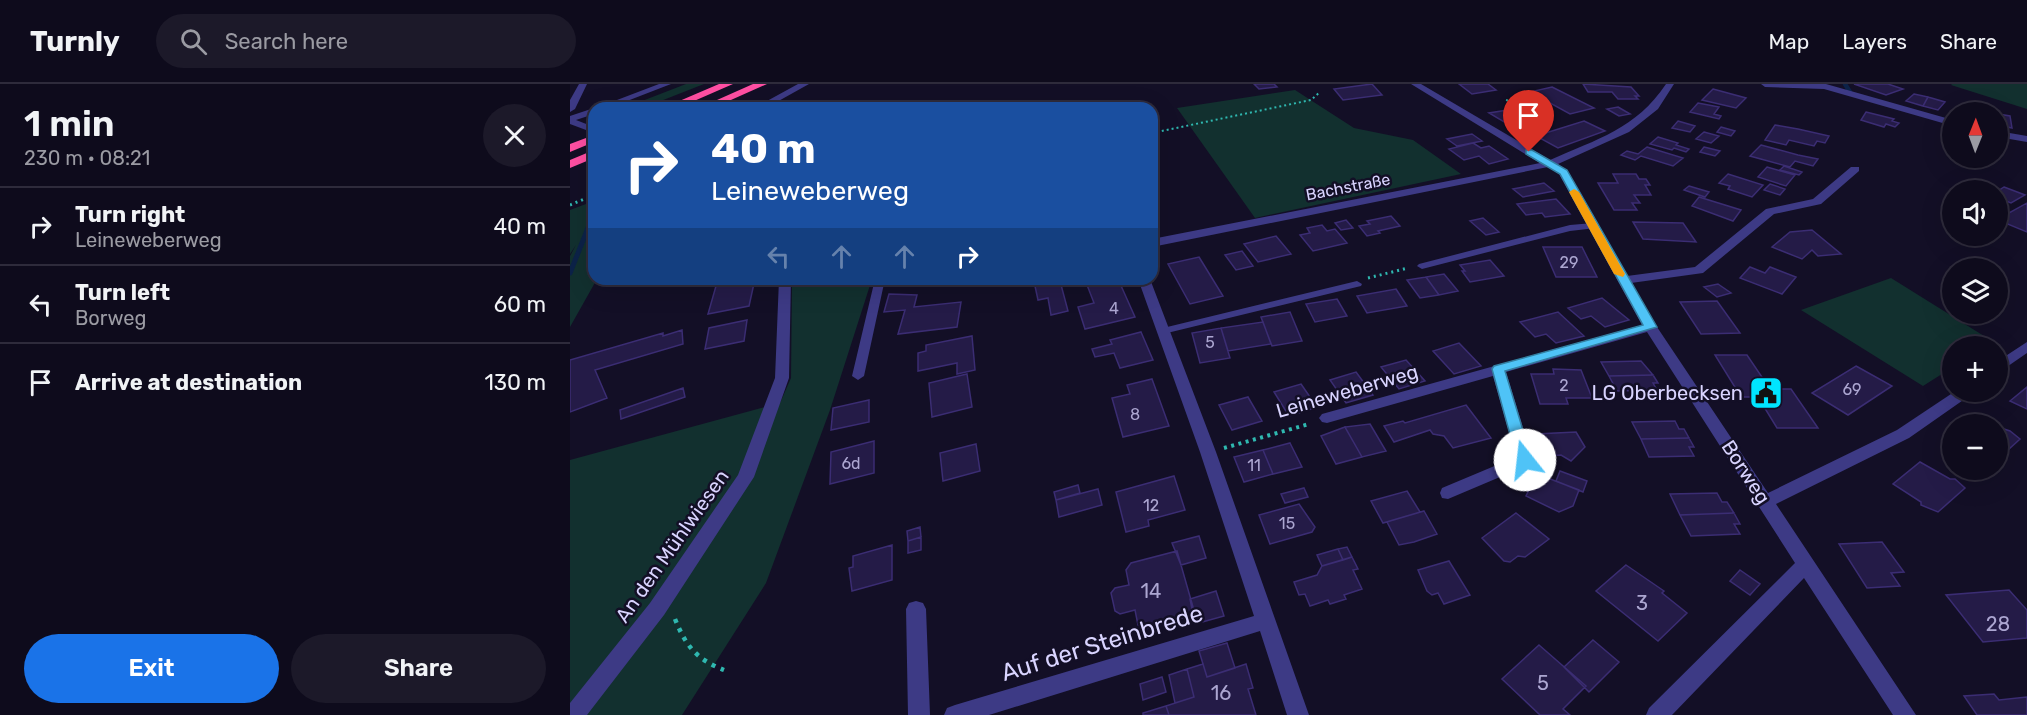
<!DOCTYPE html>
<meta charset="utf-8">
<style>
body{margin:0;font-family:Rubik,sans-serif;background:#1c1929;color:#f1f3f6;height:100vh;display:flex;flex-direction:column;font-size:22px;white-space:nowrap}
*{box-sizing:border-box;margin:0}
p{font-size:20px;color:#9b9ba3}
.icon{flex:none;width:33px;height:33px;fill:none;stroke:currentColor;stroke-width:2;stroke-linecap:round;stroke-linejoin:round}
.map{position:relative;flex:1;overflow:hidden}
.sheet{display:flex;flex-direction:column;background:#0e0b1c;width:570px}
.sheet>*{flex:none}
.banner{position:absolute;left:18px;top:18px;width:570px;height:183px;border-radius:18px;box-shadow:0 6px 24px #0002,0 0 0 2px #2e2b3b;background:#1a4fa0;color:#fff;overflow:hidden}
.needle{width:39px;rotate:1deg}
.controls{position:absolute;left:1372px;top:18px;display:grid;gap:12px}
.controls a{display:grid;place-items:center;width:66px;height:66px;border-radius:50%;background:#0e0b1c;box-shadow:0 6px 24px #0002,0 0 0 2px #2e2b3b;font-size:30px}
.pin{position:absolute;display:grid;place-items:center;width:51px;height:51px;color:#fff;margin:-62px -26px;border-radius:50% 50% 50% 0;rotate:-45deg;box-shadow:0 0 6px #0007}
.pin .icon{rotate:45deg}
.me{position:absolute;width:66px;margin:-33px;rotate:344deg;stroke-linejoin:round;filter:drop-shadow(0 0 4px #0008)}
.turn{display:flex;align-items:center;gap:21px;height:126px;padding:0 24px;font-size:27px}
.turn .icon{width:78px;height:78px;stroke-width:2.5}
.turn b{display:block;font-size:42px;line-height:51px}
.lanes{display:flex;align-items:center;height:57px;padding:0 24px;background:#0003;justify-content:center;gap:30px;direction:ltr}
.lanes .off{opacity:.35}
.round{display:grid;place-items:center;flex:none;width:63px;height:63px;border-radius:32px;background:#1c1929}
.head{display:flex;align-items:center;justify-content:space-between;height:102px;padding:0 24px}
h1{font-size:36px;font-weight:600;line-height:45px}
.button{display:flex;gap:12px;margin-top:auto;padding:12px 24px}
.button a{flex:1;height:69px;border-radius:36px;background:#1a73e8;color:#fff;font-size:24px;font-weight:600;line-height:69px;text-align:center}
.button a+a{background:#1c1929;color:#f1f3f6}
ul{padding:0;list-style:none}
li{display:flex;align-items:center;gap:18px;height:78px;padding:0 24px;border-top:2px solid #2e2b3b}
li div{flex:1}
li b{display:block;font-size:22px}
li em{font-style:normal}
header{display:flex;align-items:center;gap:36px;box-sizing:border-box;height:84px;padding:0 30px;background:#0e0b1c;border-bottom:2px solid #2e2b3b}
header strong{font-size:28px}
nav{display:flex;gap:33px;margin-inline-start:auto;font-size:21px}
.search{width:420px;height:54px;background:#1c1929;display:flex;align-items:center;gap:15px;box-sizing:border-box;padding:0 21px;border-radius:33px;color:#9b9ba3;font-size:22px}
main{display:flex;flex:1;min-height:0}
.map>svg:first-child{display:block}
.green{fill:#12302f}
.lines{fill:none;stroke-linecap:round;stroke-linejoin:round}
.stream-far1{stroke:#0c2248;stroke-width:4.5}
.stream{stroke:#0c2248;stroke-width:5}
.building{fill:#241b47;stroke:#3b2d73;stroke-width:1.5}
.path-far3{stroke:#2fb8b0;stroke-width:2;stroke-dasharray:2 3;stroke-linecap:butt}
.path-far2{stroke:#2fb8b0;stroke-width:3;stroke-dasharray:2 4;stroke-linecap:butt}
.path-far1{stroke:#2fb8b0;stroke-width:4;stroke-dasharray:3 4.5;stroke-linecap:butt}
.path{stroke:#2fb8b0;stroke-width:4.5;stroke-dasharray:4 6;stroke-linecap:butt}
.lane{fill:#3d3a85;fill-rule:evenodd}
.street{fill:#3d3a85;fill-rule:evenodd}
.highway{fill:#ff4fa3;fill-rule:evenodd}
.route{fill:#4fc3f7;stroke:#337fa1;stroke-width:1.5}
.slow{fill:#f59e0b}
.labels{text-anchor:middle;dominant-baseline:central;stroke-width:5;stroke-linejoin:round;paint-order:stroke}
.far-street-label{font-size:16px;fill:#d9d4ff;stroke:#130f26}
.number-label{font-size:16px;fill:#aca6d1}
.street-label{font-size:20px;fill:#d9d4ff;stroke:#130f26}
.poi-label{font-size:20px;fill:#d9d4ff;stroke:#130f26;text-anchor:end}
.near-number-label{font-size:20px;fill:#aca6d1}
.near-street-label{font-size:24px;fill:#d9d4ff;stroke:#130f26}
</style>
<header>
<strong>Turnly</strong>
<div class="search"><svg class="icon" aria-label="search" viewBox="0 0 24 24"><circle cx="10" cy="10" r="6"/><path d="M15 15l6 6"/></svg>Search here</div>
<nav><a>Map</a><a>Layers</a><a>Share</a></nav>
</header>
<main>
<section class="sheet">
<div class="head"><div><h1>1 min</h1><p>230 m · 08:21</p></div><a class="round"><svg class="icon" aria-label="close" viewBox="0 0 24 24"><path d="M6 6l12 12M18 6L6 18"/></svg></a></div>
<ul>
<li><svg class="icon" aria-label="right" viewBox="0 0 24 24"><path d="M7 20v-9h11M14 6l5 5-5 5"/></svg><div><b>Turn right</b><p>Leineweberweg</p></div><em>40 m</em></li>
<li><svg class="icon" aria-label="left" viewBox="0 0 24 24"><path d="M17 20v-9H6M10 6l-5 5 5 5"/></svg><div><b>Turn left</b><p>Borweg</p></div><em>60 m</em></li>
<li><svg class="icon" aria-label="arrive" viewBox="0 0 24 24"><path d="M6 21V4h12l-3 4 3 4H6"/></svg><div><b>Arrive at destination</b></div><em>130 m</em></li>
</ul>
<div class="button"><a>Exit</a><a>Share</a></div>
</section>
<div class="map">
<svg width="1457" height="631" viewBox="0 0 1457 631">
<rect width="100%" height="100%" fill="#130f26"/>
<path class="green" d="M 116,0 L 134,0 L 73,24 L 54,24 Z
M 1457,0 L 1457,25 L 1381,1 L 1382,0 Z
M 725,6 L 784,44 L 843,56 L 891,90 L 685,134 L 607,24 Z
M 24,117 L 24,195 L 27,195 L 0,243 L 0,172 L 6,161 L 0,170 L 0,126 Z
M 1321,194 L 1422,257 L 1413,262 L 1383,262 L 1383,283 L 1353,302 L 1231,226 Z
M 222,195 L 302,195 L 260,326 L 196,499 L 112,631 L 0,631 L 0,376 L 210,319 L 221,294 Z"/>
<g class="lines">
<path class="stream-far1" d="M 1275,0 L 1280,8"/>
<path class="stream" d="M 0,189 L 24,129"/>
</g>
<path class="building" d="M 684,0 L 704,0 L 707,3 L 689,5 Z
M 802,0 L 812,11 L 773,16 L 764,5 Z
M 889,0 L 918,0 L 926,6 L 902,10 Z
M 1013,0 L 1061,3 L 1069,12 L 1065,12 L 1068,15 L 1048,15 L 1042,8 L 1018,8 Z
M 1284,0 L 1318,0 L 1333,5 L 1316,11 Z
M 982,3 L 1024,24 L 1000,30 L 960,8 Z
M 1143,5 L 1176,14 L 1166,24 L 1132,16 Z
M 1344,10 L 1358,13 L 1353,22 L 1336,17 Z
M 1358,13 L 1375,18 L 1368,26 L 1353,22 Z
M 1128,19 L 1149,23 L 1144,30 L 1151,32 L 1149,35 L 1120,28 Z
M 1048,23 L 1060,30 L 1049,32 L 1037,25 Z
M 950,24 L 973,38 L 946,45 L 919,29 Z
M 1296,28 L 1324,35 L 1322,37 L 1329,39 L 1325,43 L 1316,40 L 1314,43 L 1291,36 Z
M 1428,30 L 1440,32 L 1442,44 L 1428,41 Z
M 1014,37 L 1035,47 L 988,64 L 966,52 Z
M 1108,37 L 1125,42 L 1120,48 L 1102,44 Z
M 1205,41 L 1228,45 L 1259,52 L 1255,59 L 1247,57 L 1244,62 L 1219,56 L 1216,61 L 1195,56 Z
M 1151,43 L 1165,47 L 1161,52 L 1147,48 Z
M 1134,48 L 1149,52 L 1141,59 L 1126,55 Z
M 902,50 L 912,57 L 887,62 L 877,55 Z
M 1088,53 L 1108,59 L 1106,61 L 1119,65 L 1116,68 L 1104,64 L 1102,66 L 1080,60 Z
M 903,59 L 911,64 L 919,62 L 938,75 L 919,80 L 909,72 L 894,76 L 879,65 Z
M 1191,61 L 1228,71 L 1248,75 L 1243,82 L 1225,77 L 1220,83 L 1180,72 Z
M 1077,63 L 1113,74 L 1103,82 L 1071,72 L 1065,76 L 1051,71 L 1057,67 L 1068,70 Z
M 1134,63 L 1150,67 L 1145,72 L 1130,68 Z
M 1214,82 L 1232,88 L 1229,91 L 1210,86 Z
M 1197,83 L 1225,91 L 1216,102 L 1188,93 Z
M 1043,90 L 1066,90 L 1069,95 L 1076,95 L 1080,101 L 1075,101 L 1081,111 L 1064,111 L 1070,119 L 1062,119 L 1067,126 L 1044,126 L 1028,99 L 1048,99 Z
M 1158,90 L 1193,101 L 1182,113 L 1158,105 L 1160,102 L 1149,99 Z
M 974,99 L 984,107 L 953,113 L 943,105 Z
M 1200,100 L 1215,105 L 1210,111 L 1194,106 Z
M 1119,102 L 1139,108 L 1135,113 L 1114,106 Z
M 1434,103 L 1455,111 L 1441,119 L 1428,114 L 1428,107 Z
M 1129,113 L 1171,126 L 1163,137 L 1122,122 Z
M 986,115 L 1000,130 L 975,133 L 972,129 L 956,131 L 947,120 Z
M 1457,119 L 1457,148 L 1428,136 L 1428,135 Z
M 821,132 L 830,142 L 808,147 L 810,149 L 797,152 L 789,142 L 800,140 L 797,137 Z
M 913,134 L 929,148 L 916,151 L 900,137 Z
M 776,136 L 783,144 L 771,146 L 765,139 Z
M 1063,138 L 1113,139 L 1126,158 L 1073,155 Z
M 752,141 L 757,147 L 765,145 L 777,159 L 743,167 L 730,151 L 740,149 L 737,144 Z
M 1242,146 L 1271,170 L 1248,172 L 1242,166 L 1232,175 L 1202,163 L 1220,148 Z
M 706,152 L 721,170 L 688,178 L 674,160 Z
M 973,163 L 1012,163 L 1027,193 L 986,193 Z
M 672,167 L 683,182 L 666,186 L 655,171 Z
M 629,173 L 653,212 L 620,220 L 598,180 Z
M 920,176 L 934,192 L 900,198 L 892,187 L 895,187 L 890,181 Z
M 1180,183 L 1195,189 L 1200,183 L 1226,193 L 1212,210 L 1170,194 Z
M 874,190 L 888,207 L 869,211 L 856,193 Z
M 856,193 L 869,211 L 850,214 L 837,196 Z
M 148,195 L 185,195 L 179,222 L 138,230 Z
M 531,195 L 548,195 L 565,233 L 515,245 L 508,223 L 524,219 L 517,201 Z
M 490,197 L 498,227 L 481,231 L 478,214 L 468,216 L 465,202 Z
M 1148,200 L 1161,209 L 1147,213 L 1134,203 Z
M 826,205 L 837,222 L 797,229 L 787,212 Z
M 319,210 L 347,211 L 344,223 L 391,218 L 387,243 L 328,250 L 335,226 L 314,228 Z
M 1032,214 L 1059,236 L 1035,243 L 1021,232 L 1011,235 L 998,224 Z
M 767,215 L 777,232 L 745,238 L 736,220 Z
M 1147,217 L 1170,249 L 1131,250 L 1110,218 Z
M 720,228 L 732,257 L 702,262 L 691,233 Z
M 988,228 L 1014,252 L 986,259 L 976,250 L 965,253 L 950,238 Z
M 177,236 L 174,257 L 135,265 L 139,244 Z
M 693,238 L 701,260 L 658,267 L 651,244 Z
M 651,244 L 660,274 L 630,279 L 622,249 Z
M 112,246 L 113,260 L 25,286 L 37,314 L 0,328 L 0,276 L 93,249 L 93,252 Z
M 571,248 L 583,276 L 550,284 L 544,269 L 525,273 L 522,265 L 542,260 L 540,256 Z
M 402,252 L 405,286 L 387,290 L 387,279 L 348,287 L 348,269 L 356,267 L 356,261 Z
M 889,259 L 911,282 L 884,290 L 863,267 Z
M 1145,271 L 1177,271 L 1200,305 L 1221,305 L 1248,344 L 1207,344 L 1188,313 L 1171,313 Z
M 836,276 L 855,297 L 829,305 L 811,283 Z
M 1071,277 L 1083,291 L 1039,292 L 1031,278 Z
M 1286,282 L 1322,302 L 1278,331 L 1242,309 Z
M 983,285 L 1011,286 L 1022,314 L 996,314 L 998,320 L 970,320 L 961,290 L 984,290 Z
M 786,288 L 803,311 L 776,319 L 760,296 Z
M 397,290 L 402,323 L 362,333 L 359,299 Z
M 1083,291 L 1088,299 L 1083,299 L 1087,306 L 1047,307 L 1039,292 Z
M 582,295 L 599,342 L 553,353 L 542,314 L 560,310 L 557,301 Z
M 731,300 L 747,323 L 719,332 L 704,308 Z
M 1457,303 L 1457,325 L 1440,317 Z
M 113,304 L 115,313 L 51,335 L 50,326 Z
M 678,313 L 692,337 L 662,346 L 649,321 Z
M 299,316 L 299,338 L 261,346 L 263,324 Z
M 896,321 L 921,354 L 883,364 L 874,352 L 863,350 L 860,346 L 824,358 L 814,342 L 833,337 L 835,339 Z
M 1407,332 L 1423,340 L 1396,340 Z
M 1105,337 L 1109,345 L 1114,345 L 1119,354 L 1071,355 L 1062,338 Z
M 800,340 L 816,367 L 792,373 L 775,343 Z
M 775,343 L 792,373 L 766,380 L 751,352 Z
M 1428,343 L 1440,347 L 1450,355 L 1428,375 Z
M 1006,348 L 1015,363 L 1001,377 L 991,371 L 974,372 L 966,350 Z
M 1119,354 L 1124,363 L 1119,363 L 1124,372 L 1079,373 L 1071,355 Z
M 304,357 L 304,389 L 260,400 L 261,368 Z
M 720,359 L 732,383 L 703,390 L 693,366 Z
M 406,360 L 410,387 L 373,397 L 370,369 Z
M 693,366 L 703,390 L 674,398 L 664,373 Z
M 1350,378 L 1380,395 L 1385,395 L 1395,404 L 1368,428 L 1351,421 L 1351,418 L 1323,400 Z
M 990,387 L 1017,397 L 1013,408 L 986,397 Z
M 967,390 L 1009,406 L 1003,422 L 989,428 L 956,412 Z
M 604,392 L 615,426 L 578,436 L 579,442 L 556,448 L 546,408 Z
M 508,401 L 510,409 L 486,416 L 484,408 Z
M 734,404 L 738,413 L 715,419 L 711,410 Z
M 528,405 L 532,421 L 489,433 L 486,416 Z
M 837,407 L 850,428 L 854,427 L 813,439 L 801,417 Z
M 1147,409 L 1152,418 L 1157,418 L 1164,429 L 1110,431 L 1100,410 Z
M 729,420 L 745,443 L 742,448 L 700,460 L 689,431 Z
M 854,427 L 867,450 L 844,458 L 829,461 L 817,438 L 813,439 Z
M 946,429 L 979,455 L 955,473 L 948,472 L 940,478 L 934,477 L 912,454 Z
M 1164,429 L 1170,440 L 1164,440 L 1170,450 L 1121,452 L 1110,431 Z
M 350,443 L 351,453 L 338,457 L 337,447 Z
M 629,452 L 636,474 L 611,481 L 602,459 Z
M 351,453 L 351,466 L 338,469 L 338,457 Z
M 1312,458 L 1334,488 L 1321,489 L 1330,502 L 1297,504 L 1269,460 Z
M 322,461 L 322,496 L 282,507 L 279,484 L 283,483 L 283,472 Z
M 777,463 L 782,473 L 773,476 L 768,465 Z
M 768,465 L 773,476 L 752,482 L 747,471 Z
M 607,467 L 625,530 L 576,545 L 568,541 L 565,526 L 550,530 L 545,527 L 541,509 L 545,504 L 559,501 L 556,486 L 561,479 Z
M 782,473 L 788,485 L 783,486 L 792,505 L 774,511 L 776,515 L 760,520 L 758,516 L 740,522 L 735,510 L 729,511 L 724,498 L 747,491 L 752,482 Z
M 879,477 L 900,511 L 874,520 L 868,509 L 862,511 L 857,507 L 848,486 Z
M 1056,481 L 1094,507 L 1092,509 L 1117,529 L 1088,557 L 1026,507 Z
M 1170,486 L 1190,500 L 1180,511 L 1160,497 Z
M 1439,506 L 1457,526 L 1457,554 L 1413,558 L 1376,511 Z
M 646,507 L 654,532 L 625,540 L 620,515 Z
M 1023,556 L 1049,578 L 1019,608 L 994,583 Z
M 657,559 L 665,584 L 637,593 L 629,567 Z
M 969,561 L 1016,602 L 993,625 L 1000,631 L 970,631 L 932,595 Z
M 633,580 L 637,593 L 676,580 L 683,604 L 678,605 L 686,631 L 599,631 L 596,622 L 624,613 L 617,585 Z
M 617,585 L 624,613 L 605,619 L 599,591 Z
M 592,593 L 596,608 L 573,616 L 570,600 Z
M 1424,610 L 1429,616 L 1457,613 L 1457,631 L 1407,631 L 1394,612 Z
M 596,622 L 599,631 L 573,631 L 573,629 Z"/>
<g class="lines">
<path class="path-far3" d="M 936,16 L 954,20 L 967,28 L 960,29
M 582,49 L 741,16 L 750,8"/>
<path class="path-far2" d="M 0,121 L 24,111
M 798,194 L 838,184"/>
<path class="path-far1" d="M 654,364 L 739,340"/>
<path class="path" d="M 105,535 C 116,562 126,575 154,586"/>
<path class="lane" d="M 1023,139 L 1028,142 L 1026,144 L 1000,147 L 852,185 L 847,182 L 849,180 L 1000,141 Z
M 305,195 L 315,195 L 294,292 L 288,296 L 282,292 Z
M 787,197 L 792,200 L 791,202 L 593,250 L 588,247 L 593,244 Z"/>
<path class="street" d="M 9,0 L 17,0 L 5,25 L 0,28 L 0,16 Z
M 89,0 L 101,0 L 39,24 L 26,24 Z
M 228,0 L 239,0 L 196,24 L 184,24 Z
M 841,0 L 851,0 L 980,76 C 1027,55 1066,45 1096,0 L 1104,0 L 1088,25 L 1059,48 L 988,80 L 998,88 L 1057,192 L 1125,183 L 1196,125 L 1243,115 L 1281,83 L 1289,83 L 1289,87 L 1251,120 L 1204,130 L 1133,189 L 1061,199 L 1087,243 L 1198,409 L 1327,346 L 1384,308 L 1401,308 L 1399,312 L 1339,354 L 1206,420 L 1346,631 L 1323,631 L 1234,494 L 1102,631 L 1076,631 L 1079,624 L 1225,479 L 1077,248 L 936,288 L 963,376 L 961,380 L 878,415 L 872,414 L 870,409 L 872,404 L 946,373 L 923,292 L 757,339 L 752,338 L 749,334 L 752,330 L 1072,241 L 989,90 L 978,83 L 582,163 L 582,155 L 970,79 Z
M 1191,0 L 1256,0 L 1383,36 L 1383,42 L 1254,5 L 1195,3 Z
M 24,24 L 24,30 L 6,36 L 24,43 L 24,49 L 0,40 L 0,32 Z
M 1428,47 L 1457,52 L 1457,58 L 1428,53 Z
M 209,195 L 221,195 L 219,294 L 184,393 L 94,531 L 17,631 L 0,631 L 0,619 L 80,519 L 168,391 L 205,294 Z
M 314,195 L 389,195 L 383,199 L 320,199 Z
M 568,195 L 580,195 L 646,368 L 739,631 L 717,631 L 690,547 L 419,631 L 374,631 L 377,624 L 385,621 L 684,532 L 630,368 Z
M 1457,258 L 1457,269 L 1428,289 L 1428,277 Z
M 346,517 L 353,519 L 356,525 L 360,631 L 338,631 L 336,525 L 339,519 Z"/>
<path class="highway" d="M 149,0 L 163,0 L 108,24 L 93,24 Z
M 183,0 L 197,0 L 143,24 L 129,24 Z
M 24,51 L 24,58 L 0,68 L 0,60 Z
M 24,66 L 24,74 L 0,84 L 0,76 Z"/>
</g>
<path class="route" d="M 956,66 L 962,66 L 997,86 L 1087,243 L 935,287 L 962,376 L 955,381 L 947,376 L 922,285 L 924,282 L 1073,241 L 990,90 L 956,70 Z"/>
<path class="slow" d="M 1004,105 L 1009,108 L 1055,190 L 1053,193 L 1044,190 L 999,108 Z"/>
<defs>
<symbol id="civic-square" viewBox="-11 -11 22 22"><rect x="-9" y="-9" width="18" height="18" rx="4" fill="#00e5ff" stroke="#130f26"/><path d="M-.6-6.5H3V-4.5H.6V-3L4-1V1h2V6H-6V1h2V-1L-.6-3ZM-1.2 2.5V6h2.4V2.5Z" fill="#111"/></symbol>
</defs>
<g fill-rule="evenodd">
<use href="#civic-square" x="1177" y="290" width="38" height="38"/>
</g>
<g class="labels">
<g class="far-street-label">
<text transform="translate(778 103) rotate(-11)">Bachstraße</text>
</g>
<g class="number-label">
<text x="999" y="178">29</text>
<text x="544" y="224">4</text>
<text x="640" y="258">5</text>
<text x="994" y="301">2</text>
<text x="1282" y="305">69</text>
<text x="565" y="330">8</text>
<text x="281" y="379">6d</text>
<text x="684" y="381">11</text>
<text x="581" y="421">12</text>
<text x="717" y="439">15</text>
</g>
<g class="street-label">
<text transform="translate(777 307) rotate(-16)">Leineweberweg</text>
<text transform="translate(1176 388) rotate(57)">Borweg</text>
<text transform="translate(102 462) rotate(-55)">An den Mühlwiesen</text>
</g>
<g class="poi-label">
<text x="1173" y="309">LG Oberbecksen</text>
</g>
<g class="near-number-label">
<text x="581" y="507">14</text>
<text x="1072" y="519">3</text>
<text x="1428" y="540">28</text>
<text x="973" y="599">5</text>
<text x="651" y="609">16</text>
</g>
<g class="near-street-label">
<text transform="translate(532 559) rotate(-17)">Auf der Steinbrede</text>
</g>
</g>
</svg>
<div class="controls">
<a><svg class="needle" viewBox="-14 -14 28 28"><path d="M0-13l5 13h-10z" fill="#e53935"/><path d="M0 13l5-13h-10z" fill="#9b9ba3"/></svg></a>
<a><svg class="icon" aria-label="sound" viewBox="0 0 24 24"><path d="M4 9h4l5-4v14l-5-4H4zM17 9q2 3 0 6"/></svg></a>
<a><svg class="icon" aria-label="layers" viewBox="0 0 24 24"><path d="M12 4l9 5-9 5-9-5zM3 14l9 5 9-5"/></svg></a>
<a>+</a>
<a>−</a>
</div>
<div class="pin" style="left:959px;top:68px;background:#d93025"><svg class="icon" aria-label="arrive" viewBox="0 0 24 24"><path d="M6 21V4h12l-3 4 3 4H6"/></svg></div>
<svg class="me" style="left:955px;top:376px" viewBox="-20 -20 40 40"><circle r="19" fill="#fff"/><path d="M0-13L10 11 0 6-10 11z" fill="#4fc3f7"/></svg>
<div class="banner">
<div class="turn"><svg class="icon" aria-label="right" viewBox="0 0 24 24"><path d="M7 20v-9h11M14 6l5 5-5 5"/></svg><div><b>40 m</b>Leineweberweg</div></div>
<div class="lanes"><svg class="icon off" aria-label="left" viewBox="0 0 24 24"><path d="M17 20v-9H6M10 6l-5 5 5 5"/></svg><svg class="icon off" aria-label="ahead" viewBox="0 0 24 24"><path d="M12 20V5M6 11l6-6 6 6"/></svg><svg class="icon off" aria-label="ahead" viewBox="0 0 24 24"><path d="M12 20V5M6 11l6-6 6 6"/></svg><svg class="icon" aria-label="right" viewBox="0 0 24 24"><path d="M7 20v-9h11M14 6l5 5-5 5"/></svg></div>
</div>
</div>
</main>
